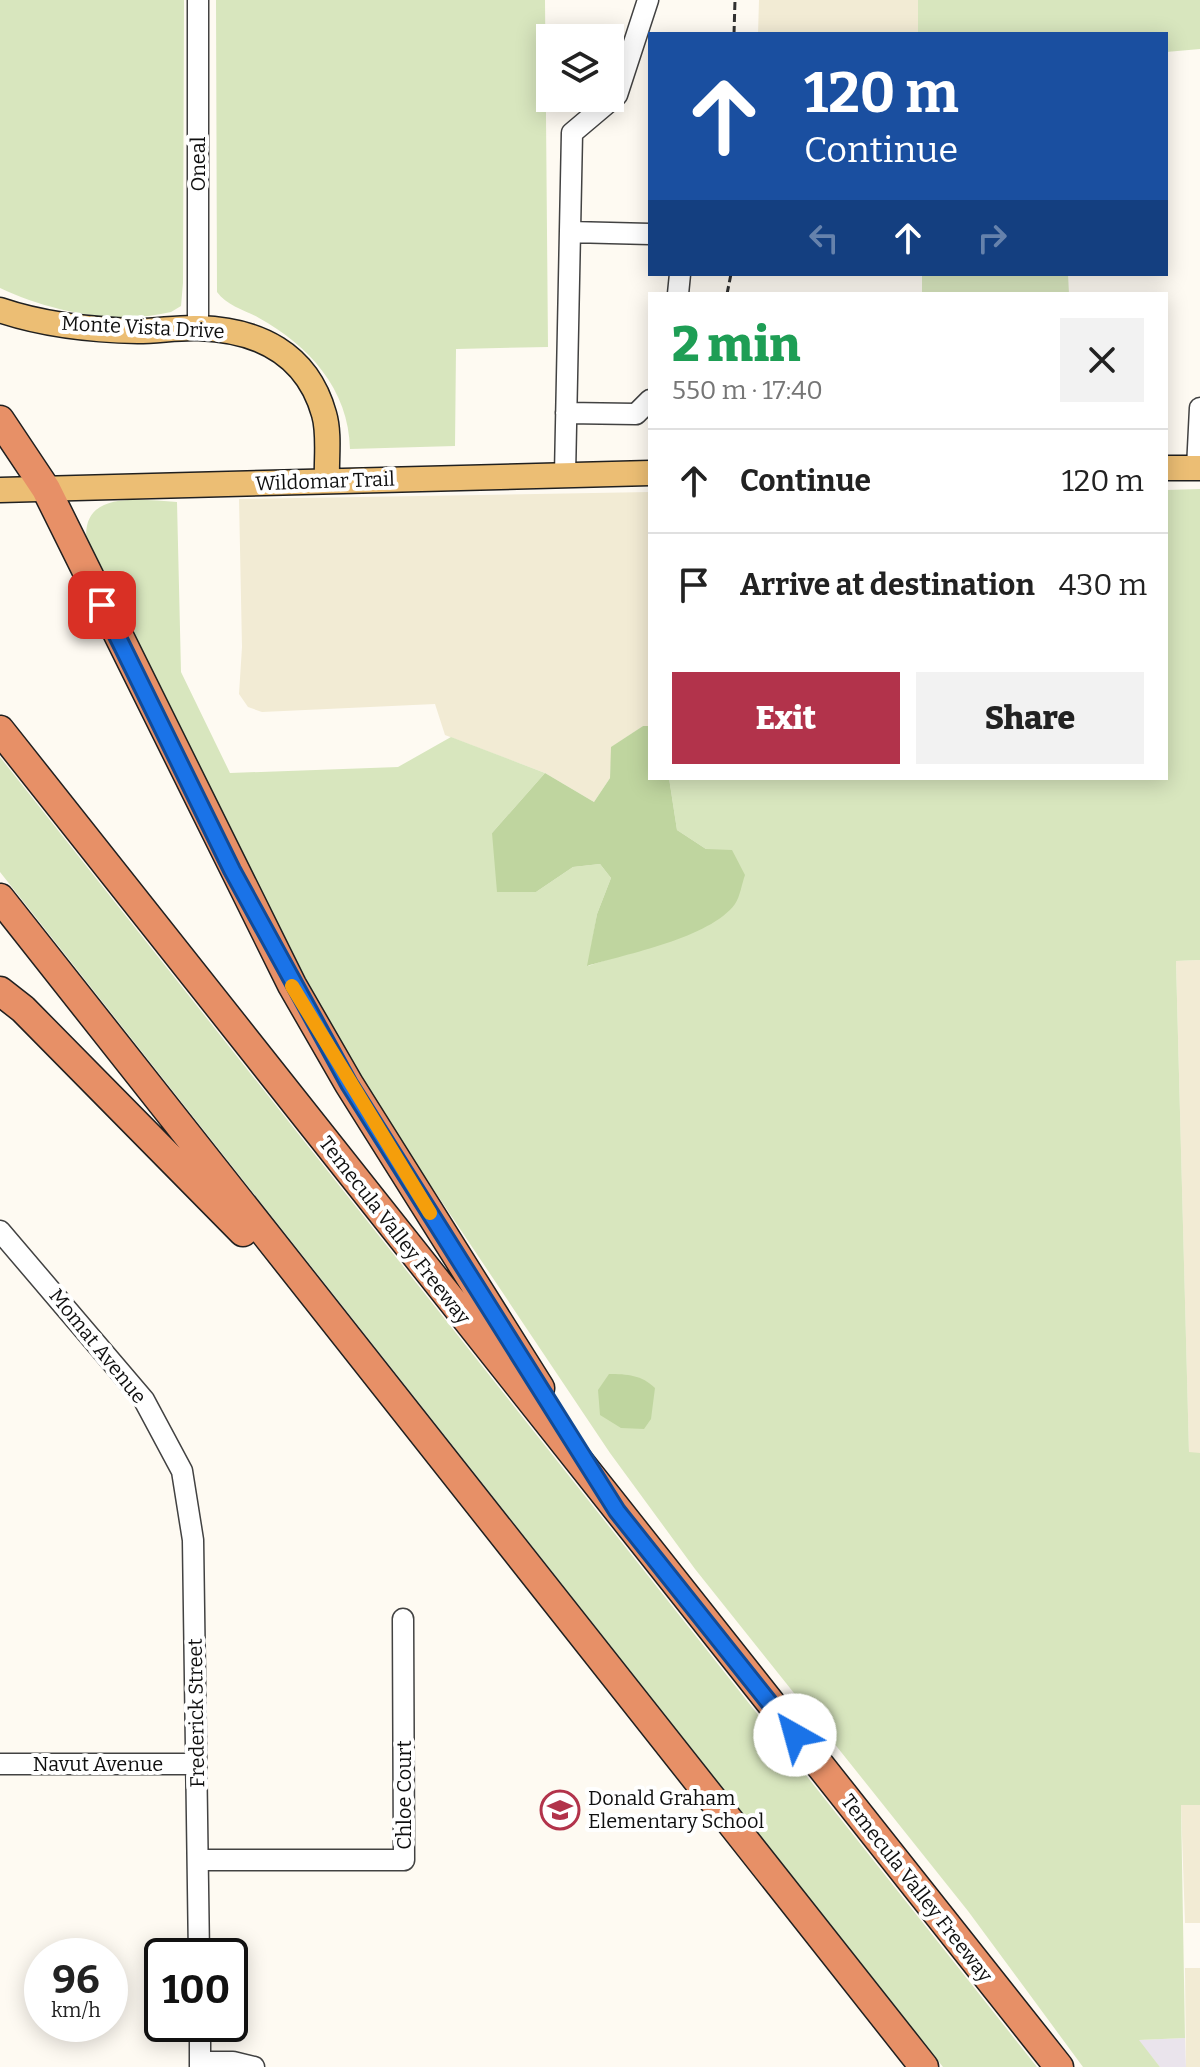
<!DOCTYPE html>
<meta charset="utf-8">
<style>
body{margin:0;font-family:Bitter,serif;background:#f2f2f2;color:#222;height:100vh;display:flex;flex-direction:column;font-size:30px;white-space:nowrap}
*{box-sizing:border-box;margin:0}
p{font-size:26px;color:#767676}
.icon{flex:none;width:44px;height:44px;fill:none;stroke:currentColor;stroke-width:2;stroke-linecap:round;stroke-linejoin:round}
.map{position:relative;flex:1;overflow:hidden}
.details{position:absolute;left:648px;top:292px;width:520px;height:488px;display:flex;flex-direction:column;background:#fff;border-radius:0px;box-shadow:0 4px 20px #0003}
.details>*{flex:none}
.hud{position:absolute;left:648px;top:32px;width:520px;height:244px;border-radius:0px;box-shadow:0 4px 20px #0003;background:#1a4fa0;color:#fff;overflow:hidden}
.fabs{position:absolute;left:536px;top:24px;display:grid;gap:16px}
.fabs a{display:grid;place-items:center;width:88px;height:88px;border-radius:0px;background:#fff;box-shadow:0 4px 20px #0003;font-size:40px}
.speed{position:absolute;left:24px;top:1938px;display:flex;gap:16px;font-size:40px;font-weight:700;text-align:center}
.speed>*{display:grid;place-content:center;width:104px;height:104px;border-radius:50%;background:#fff;box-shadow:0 4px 20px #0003;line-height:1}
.speed small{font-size:20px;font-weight:400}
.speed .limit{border:4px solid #111;border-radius:12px;background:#fff;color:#111}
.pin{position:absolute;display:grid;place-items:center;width:68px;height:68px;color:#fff;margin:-34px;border-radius:16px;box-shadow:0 4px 12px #0006}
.me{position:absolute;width:88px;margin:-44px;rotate:322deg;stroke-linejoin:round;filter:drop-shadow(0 0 6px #0008)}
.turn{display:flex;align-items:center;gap:28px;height:168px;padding:0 24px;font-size:36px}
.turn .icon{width:104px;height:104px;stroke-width:2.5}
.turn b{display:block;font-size:56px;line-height:68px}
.lanes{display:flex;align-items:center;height:76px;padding:0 24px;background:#0003;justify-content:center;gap:40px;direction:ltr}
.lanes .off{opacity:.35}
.round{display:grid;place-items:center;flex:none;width:84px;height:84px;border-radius:0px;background:#f2f2f2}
.summary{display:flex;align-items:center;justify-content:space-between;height:136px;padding:0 24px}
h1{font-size:48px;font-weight:800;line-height:60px;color:#1e9e55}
.button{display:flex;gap:16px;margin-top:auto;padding:16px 24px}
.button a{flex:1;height:92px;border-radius:0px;background:#b2334b;color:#fff;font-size:32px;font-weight:800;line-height:92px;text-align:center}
.button a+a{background:#f2f2f2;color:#222}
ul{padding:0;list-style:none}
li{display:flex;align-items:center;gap:24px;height:104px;padding:0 24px;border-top:2px solid #e0e0e0}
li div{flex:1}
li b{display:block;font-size:30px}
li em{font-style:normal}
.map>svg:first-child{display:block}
.industrial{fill:#eae4ec}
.farmland{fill:#f2ebd4}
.green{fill:#d8e6be}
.forest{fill:#bfd59f}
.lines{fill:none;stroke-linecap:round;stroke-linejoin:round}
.minor-casing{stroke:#424242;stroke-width:23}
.major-casing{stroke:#202020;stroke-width:27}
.highway-casing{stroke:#202020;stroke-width:31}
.path{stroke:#313131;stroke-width:3;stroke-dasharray:8 4;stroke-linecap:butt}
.minor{stroke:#fff;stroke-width:20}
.major{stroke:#ecbe74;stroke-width:24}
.highway{stroke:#e79067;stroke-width:28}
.route-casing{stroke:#114b97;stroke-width:20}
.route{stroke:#1a73e8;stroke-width:14}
.slow{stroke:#f59e0b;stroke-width:14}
.labels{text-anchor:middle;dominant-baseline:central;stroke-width:8;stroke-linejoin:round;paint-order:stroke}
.street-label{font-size:20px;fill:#0f0f0f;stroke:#fff}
.poi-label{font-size:20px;fill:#0f0f0f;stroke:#fff;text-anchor:start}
</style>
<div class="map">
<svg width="1200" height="2067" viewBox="0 0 1200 2067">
<rect width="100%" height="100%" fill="#fefaf2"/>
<path class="industrial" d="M 1185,2038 L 1186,2067 L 1160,2067 L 1138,2040 Z"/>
<path class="farmland" d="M 759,0 L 918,0 L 918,34 L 758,34 Z
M 650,492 L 650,726 L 643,726 L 612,747 L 610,778 L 594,802 L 545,773 L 445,735 L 435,704 L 262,712 L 248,707 L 239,694 L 242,647 L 239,499 Z
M 1200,960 L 1200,1453 L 1189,1453 L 1176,961 Z
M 1181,1805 L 1200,1805 L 1200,1923 L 1185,1923 Z
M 1185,1968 L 1200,1968 L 1200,2067 L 1186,2067 Z"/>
<path class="green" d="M 0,0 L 184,0 L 183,283 L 181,306 L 171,312 C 116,325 51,312 0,288 Z
M 216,0 L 545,0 L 548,347 L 456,349 L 455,446 L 350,449 C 349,389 308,345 259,318 C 245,310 227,306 217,292 Z
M 918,0 L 1200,0 L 1200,49 L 1166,52 L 1166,34 L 918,34 Z
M 922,274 L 1068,274 L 1069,294 L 922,294 Z
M 1200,489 L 1200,960 L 1176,961 L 1189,1452 L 1200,1453 L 1200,1805 L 1181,1805 L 1185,2038 L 1139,2040 L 1160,2067 L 1083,2067 L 968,1911 L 695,1569 L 610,1453 L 369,1093 L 310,994 L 88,550 C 75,490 134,499 177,502 L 181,672 L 230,773 L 398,767 L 451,737 L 545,773 L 492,833 L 536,892 L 573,867 L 600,864 L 611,878 L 597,914 L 588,966 L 627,953 L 706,849 L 677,830 L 669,778 L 1166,778 L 1166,490 Z
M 0,757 L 1037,2067 L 943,2067 L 0,872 Z"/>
<path class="forest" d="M 643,726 L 650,726 L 650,778 L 669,778 L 677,830 L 706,849 L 732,850 L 745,875 C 742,883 740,897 735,904 C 710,938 626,954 587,966 L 597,914 L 611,878 L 600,864 L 573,867 L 536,892 L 497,892 L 492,833 L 545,773 L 594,802 L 610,778 L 611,747 Z
M 609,1374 C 627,1374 642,1375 655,1388 L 651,1419 L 644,1429 L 621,1428 L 600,1415 L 598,1390 Z"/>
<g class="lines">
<defs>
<path id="minor" d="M 198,0 L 198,328
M 570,232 L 650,234
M 678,294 L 680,274
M 566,413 L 636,414 L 650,400
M 1197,468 L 1200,408
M 565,475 L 572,133 L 617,95 L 648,0
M 0,1231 L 144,1400 L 182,1471 L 193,1540 L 199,1956
M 0,1764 L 196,1764
M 198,1860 L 404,1860 L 403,1619
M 200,2024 L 200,2067
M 200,2062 L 233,2062 L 254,2067"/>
<path id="major" d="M 0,310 C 44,325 92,330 138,331 C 158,331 179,327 199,328 C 258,330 307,353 324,414 C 330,434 326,460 327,481
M 1166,468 L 1200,468
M 0,490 L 650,473"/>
<path id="highway" d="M 0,420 L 46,489 L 292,985 L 349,1084 L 540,1388
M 0,730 L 1059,2067
M 0,898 L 924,2067
M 0,991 L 23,1009 L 243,1232"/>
</defs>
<use href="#minor" class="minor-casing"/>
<use href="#major" class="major-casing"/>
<use href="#highway" class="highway-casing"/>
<path class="path" d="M 734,34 L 735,0
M 727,294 L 731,274"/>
<use href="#minor" class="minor"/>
<use href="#major" class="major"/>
<use href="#highway" class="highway"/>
</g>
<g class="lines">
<defs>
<path id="route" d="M 102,605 L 232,870 L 349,1084 L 617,1511 L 795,1735"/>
</defs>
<use href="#route" class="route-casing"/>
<use href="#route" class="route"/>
<path class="slow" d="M 292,986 L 430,1213"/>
</g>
<defs>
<symbol id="school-ring" viewBox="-11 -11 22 22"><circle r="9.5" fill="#fff" stroke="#b2334b" stroke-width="1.5"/><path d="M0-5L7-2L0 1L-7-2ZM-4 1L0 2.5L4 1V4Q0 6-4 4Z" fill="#b2334b"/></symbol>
</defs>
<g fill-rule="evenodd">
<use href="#school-ring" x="538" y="1788" width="44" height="44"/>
</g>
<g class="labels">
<g class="street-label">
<text transform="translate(198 164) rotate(-90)">Oneal</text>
<text transform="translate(143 327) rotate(3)">Monte Vista Drive</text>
<text transform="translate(325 481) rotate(-2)">Wildomar Trail</text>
<text transform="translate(395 1230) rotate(52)">Temecula Valley Freeway</text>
<text transform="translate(98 1346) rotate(51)">Momat Avenue</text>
<text transform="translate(196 1713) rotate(-91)">Frederick Street</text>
<text x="98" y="1764">Navut Avenue</text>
<text transform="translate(404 1795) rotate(-90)">Chloe Court</text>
<text transform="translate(917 1888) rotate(52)">Temecula Valley Freeway</text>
</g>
<g class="poi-label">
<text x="588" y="1798">Donald Graham<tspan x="588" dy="23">Elementary School</tspan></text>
</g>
</g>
</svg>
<div class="fabs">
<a><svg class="icon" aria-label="layers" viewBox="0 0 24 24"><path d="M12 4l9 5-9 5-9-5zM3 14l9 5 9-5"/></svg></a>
</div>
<div class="speed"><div>96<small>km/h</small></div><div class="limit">100</div></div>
<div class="pin" style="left:102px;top:605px;background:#d93025"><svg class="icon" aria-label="arrive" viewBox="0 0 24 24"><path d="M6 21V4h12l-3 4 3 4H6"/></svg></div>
<svg class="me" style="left:795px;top:1735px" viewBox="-20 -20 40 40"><circle r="19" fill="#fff"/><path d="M0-13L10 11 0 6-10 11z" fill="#1a73e8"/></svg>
<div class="hud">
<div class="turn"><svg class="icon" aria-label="ahead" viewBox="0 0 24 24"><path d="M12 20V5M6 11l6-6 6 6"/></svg><div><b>120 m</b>Continue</div></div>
<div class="lanes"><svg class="icon off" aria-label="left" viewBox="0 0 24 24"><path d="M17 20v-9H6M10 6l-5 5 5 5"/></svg><svg class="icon" aria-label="ahead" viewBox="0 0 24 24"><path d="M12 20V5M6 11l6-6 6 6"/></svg><svg class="icon off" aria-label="right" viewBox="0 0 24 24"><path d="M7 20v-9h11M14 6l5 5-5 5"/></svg></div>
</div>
<section class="details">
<div class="summary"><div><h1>2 min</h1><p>550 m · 17:40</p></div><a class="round"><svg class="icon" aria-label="close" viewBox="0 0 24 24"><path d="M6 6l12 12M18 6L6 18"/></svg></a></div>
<ul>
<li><svg class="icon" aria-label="ahead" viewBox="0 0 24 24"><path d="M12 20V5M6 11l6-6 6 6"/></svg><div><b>Continue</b></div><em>120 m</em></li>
<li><svg class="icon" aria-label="arrive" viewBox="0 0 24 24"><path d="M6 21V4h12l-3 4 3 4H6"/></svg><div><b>Arrive at destination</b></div><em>430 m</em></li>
</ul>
<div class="button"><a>Exit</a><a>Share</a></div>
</section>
</div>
